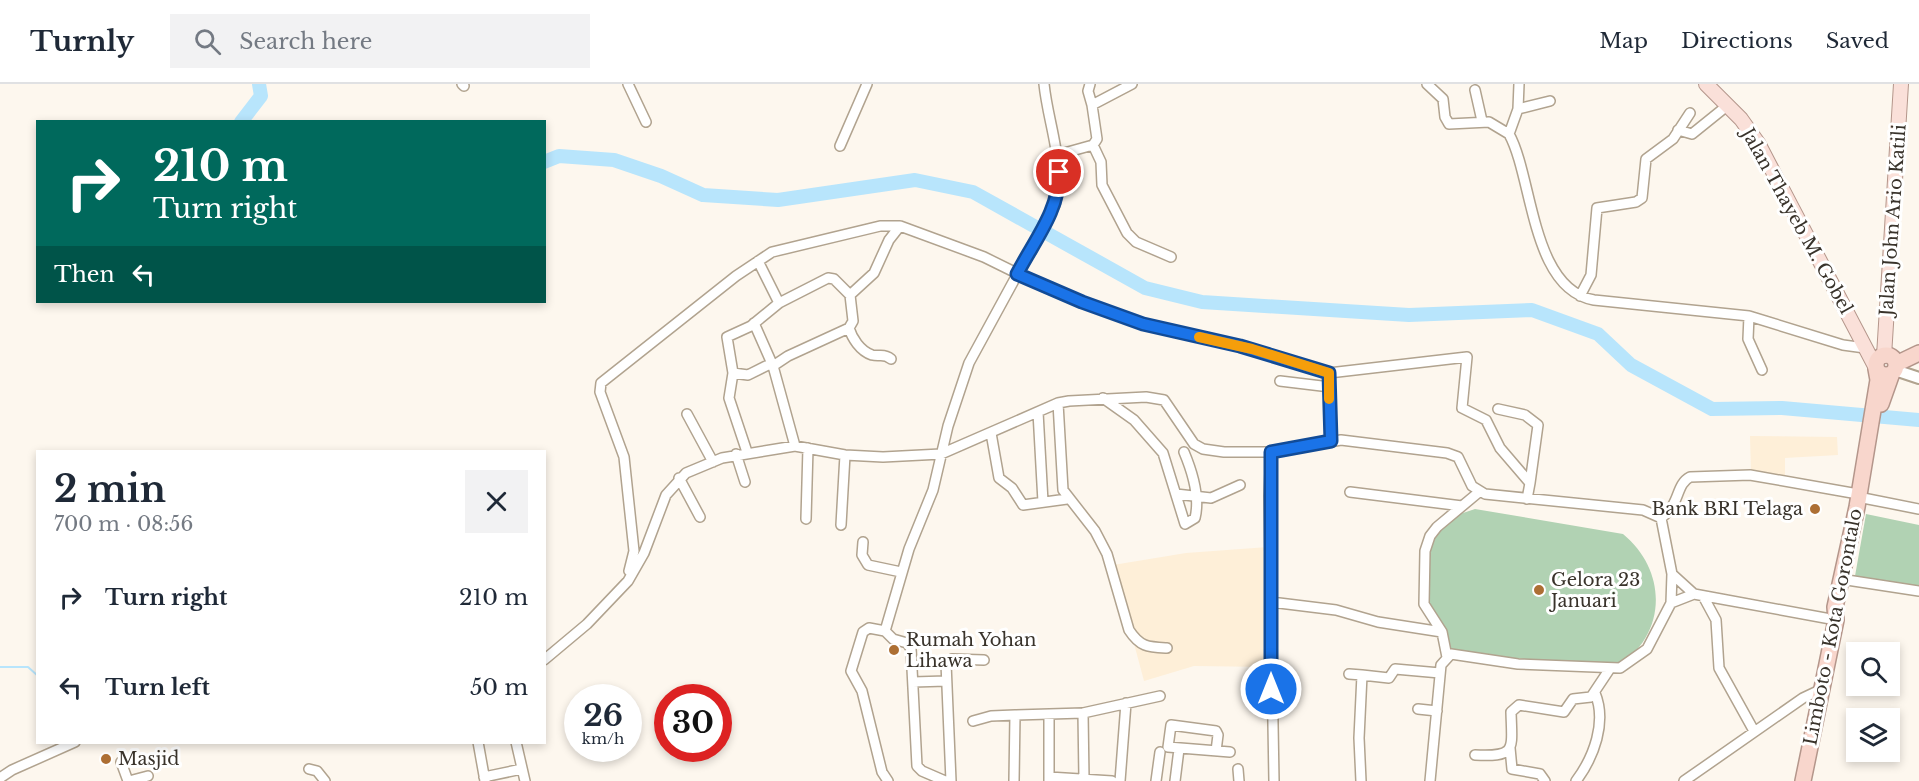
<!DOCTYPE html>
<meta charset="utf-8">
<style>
body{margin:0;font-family:"Libre Baskerville",serif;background:#f2f2f3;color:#1f2937;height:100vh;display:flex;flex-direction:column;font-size:22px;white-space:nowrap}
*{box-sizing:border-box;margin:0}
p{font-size:20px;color:#747a83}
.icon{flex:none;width:33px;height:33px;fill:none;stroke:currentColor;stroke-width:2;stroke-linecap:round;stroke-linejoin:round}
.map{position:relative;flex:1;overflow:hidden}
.drawer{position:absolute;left:36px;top:366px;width:510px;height:294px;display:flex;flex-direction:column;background:#fff;border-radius:0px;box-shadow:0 3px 9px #0003}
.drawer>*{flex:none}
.guide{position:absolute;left:36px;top:36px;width:510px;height:183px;border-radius:0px;box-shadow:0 3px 9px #0003;background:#00695c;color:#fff;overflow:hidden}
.buttons{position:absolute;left:1846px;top:558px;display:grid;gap:12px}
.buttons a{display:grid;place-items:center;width:54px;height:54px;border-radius:0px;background:#fff;box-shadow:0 3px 9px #0003;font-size:30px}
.speed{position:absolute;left:564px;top:600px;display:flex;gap:12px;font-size:30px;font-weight:700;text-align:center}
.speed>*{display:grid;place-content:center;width:78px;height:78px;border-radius:50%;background:#fff;box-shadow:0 3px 9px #0003;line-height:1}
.speed small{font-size:15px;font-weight:400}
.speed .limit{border:9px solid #d22;background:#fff;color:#111}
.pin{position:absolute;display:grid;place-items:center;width:51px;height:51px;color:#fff;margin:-26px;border:3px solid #fff;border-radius:50%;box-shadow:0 2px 6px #0007}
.me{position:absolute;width:66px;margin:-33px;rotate:0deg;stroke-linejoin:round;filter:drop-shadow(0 0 4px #0008)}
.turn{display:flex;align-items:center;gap:21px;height:126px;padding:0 18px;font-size:27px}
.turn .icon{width:78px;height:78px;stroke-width:2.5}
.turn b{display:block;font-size:42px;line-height:51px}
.then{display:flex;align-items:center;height:57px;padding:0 18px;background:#0003;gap:12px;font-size:22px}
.round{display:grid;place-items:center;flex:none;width:63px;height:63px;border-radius:0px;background:#f2f2f3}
.overview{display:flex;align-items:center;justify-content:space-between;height:102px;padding:0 18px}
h1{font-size:36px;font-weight:700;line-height:45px}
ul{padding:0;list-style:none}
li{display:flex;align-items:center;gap:18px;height:90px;padding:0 18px}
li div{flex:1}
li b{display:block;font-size:22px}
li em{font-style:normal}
header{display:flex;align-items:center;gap:36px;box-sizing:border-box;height:84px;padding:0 30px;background:#fff;border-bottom:2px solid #e0e1e3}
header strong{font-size:28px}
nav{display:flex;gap:33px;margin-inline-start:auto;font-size:21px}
.search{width:420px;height:54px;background:#f2f2f3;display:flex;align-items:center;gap:15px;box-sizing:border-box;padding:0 21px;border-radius:0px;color:#747a83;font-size:22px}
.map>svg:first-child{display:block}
.built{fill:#feefd8}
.green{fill:#b1d2b3}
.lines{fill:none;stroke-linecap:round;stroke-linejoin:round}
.stream{stroke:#b8e5fc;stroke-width:2}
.river{stroke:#b8e5fc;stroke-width:14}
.minor-casing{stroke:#b1a38f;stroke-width:12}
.tertiary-casing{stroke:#b1a38f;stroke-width:14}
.primary-casing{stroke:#b4968b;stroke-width:16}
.trunk-casing{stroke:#b4968b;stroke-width:18}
.minor{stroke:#fff;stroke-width:9}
.tertiary{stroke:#fff;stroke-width:10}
.primary{stroke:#fae0d9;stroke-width:14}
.trunk{stroke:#f8d6cc;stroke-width:15}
.route-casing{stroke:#114b97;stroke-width:15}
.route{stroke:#1a73e8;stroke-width:10}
.slow{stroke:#f59e0b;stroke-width:10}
.poi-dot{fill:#ad6f34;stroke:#fff;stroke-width:2}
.labels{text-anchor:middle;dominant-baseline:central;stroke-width:6;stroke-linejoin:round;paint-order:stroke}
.street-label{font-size:18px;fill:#39332b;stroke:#fff}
.poi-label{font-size:18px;fill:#39332b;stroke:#fff;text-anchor:start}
</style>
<header>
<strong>Turnly</strong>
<div class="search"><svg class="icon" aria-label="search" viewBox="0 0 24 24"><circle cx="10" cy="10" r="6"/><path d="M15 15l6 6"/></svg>Search here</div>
<nav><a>Map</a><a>Directions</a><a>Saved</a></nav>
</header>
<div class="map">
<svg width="1919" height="697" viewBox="0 0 1919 697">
<rect width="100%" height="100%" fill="#fdf7ee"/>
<path class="built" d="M 1750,352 L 1837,353 L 1838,371 L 1785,374 L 1785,391 L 1751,389 Z
M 1268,463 L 1268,583 L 1194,582 L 1144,597 L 1113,481 L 1186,469 Z"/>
<path class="green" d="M 1475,425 L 1623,450 C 1669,488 1667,553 1615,584 L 1453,568 L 1425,527 L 1427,468 L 1438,446 L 1454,432 Z
M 1866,430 L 1919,441 L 1919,503 L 1855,492 Z"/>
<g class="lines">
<path class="stream" d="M 0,583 L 28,583 L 38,592"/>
<path class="river" d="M 241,38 L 261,12 L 259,0
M 544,78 L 559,72 L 614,76 L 661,92 L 703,111 L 778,116 L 915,96 L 973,108 L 1145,204 L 1202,218 L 1409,231 L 1532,226 L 1598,250 L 1631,281 L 1712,325 L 1782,324 L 1919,336"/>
<defs>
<path id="minor" d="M 462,0 L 464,2
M 628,0 L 646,38
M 1090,0 L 1088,7 L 1092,21
M 1427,0 L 1443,15 L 1445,33 L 1449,40 L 1489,38 L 1509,50
M 1519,0 L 1518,25 L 1509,50 C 1533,93 1531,205 1594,216 L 1749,232
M 1475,6 L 1482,37
M 1518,25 L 1550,17
M 1678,46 L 1692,50 L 1728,21
M 1093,61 L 1101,78 L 1102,101 L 1127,149 L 1136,158 L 1171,173
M 840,62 L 867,0
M 1057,71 L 1093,61 L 1097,55 L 1092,21 L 1132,0
M 1580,212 L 1591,191 L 1597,124 L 1636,118 L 1642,114 L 1646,75 L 1673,55 L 1690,29
M 779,219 L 828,194 L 834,195 L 850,211
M 754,239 L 773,282
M 849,244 C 852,254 860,267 872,271 C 880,273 884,269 891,275
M 1762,286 L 1748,255 L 1749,232 L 1843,261 L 1865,264
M 733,289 L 748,291 L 772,279
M 1329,289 L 1331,357
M 1280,297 L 1330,303
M 1103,314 L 1134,336 L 1163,369 L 1185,440 L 1195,434 C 1200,414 1192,387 1184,368
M 1058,319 L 1063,406 L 1095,447 L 1107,470 L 1129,546 C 1140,563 1148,563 1167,564
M 1498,325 L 1525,331 L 1538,341 L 1530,399
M 1038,328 L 1043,418
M 687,330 L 713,378
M 991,349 L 999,394 L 1012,404 L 1023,421 L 1067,415
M 795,362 L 773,282 L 788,272 L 849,244 L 853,237 L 850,211 L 874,189 L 889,156 L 900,142 L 984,173 L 1047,204 L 1143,240 L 1240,262 L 1329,289 L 1467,273 L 1462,324 L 1486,336 L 1500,364 L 1530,399 L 1527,415
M 747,368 L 729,314 L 733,289 L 727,253 L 751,242 L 779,219 L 758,177
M 1271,368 L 1269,412 L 1274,697
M 736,370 L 745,398
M 679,394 L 700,433
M 1350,408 L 1462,422
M 1176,410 L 1211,414 L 1240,401
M 1863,414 L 1919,425
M 1661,434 L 1672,490 L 1671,519
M 806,435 L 808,364
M 841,441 L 845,371
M 863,458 L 862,471 L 868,481 L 901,488
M 629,487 L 634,467 L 624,373 L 600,308 L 601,299 L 736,192 L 772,168 L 880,142 L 900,142
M 1672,490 L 1694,510
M 1847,496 L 1919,507
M 1703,512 L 1716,536 L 1719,584 L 1754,647
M 1271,518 L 1336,526 L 1378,538 L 1442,548 L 1447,573
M 885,547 L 869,544 L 863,548 L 851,587 L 862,607 L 882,688 L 888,697
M 1442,548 L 1424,520 L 1425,467 L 1430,452 L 1437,443 L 1479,408
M 544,576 L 587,540 L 628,497 L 644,469 L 666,411 L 686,389 L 722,374 L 795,362 L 845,371 L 883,373 L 941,370 L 1058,319 L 1069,317 L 1146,313 L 1164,316 L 1194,360 L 1203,365 L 1224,368 L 1271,368 L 1341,356 L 1447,369 L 1458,373 L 1472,402 L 1485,410 L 1643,426 L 1661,434 C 1681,420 1675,401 1690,393 L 1750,391 L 1858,410
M 1349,590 L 1362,591
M 913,598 L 946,597
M 1418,625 L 1437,627
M 1083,629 L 1084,695
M 1015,631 L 1083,629 L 1160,612
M 1049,632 L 1049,697
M 973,637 L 991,632 L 1015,631 L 1014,697
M 478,658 L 485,697
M 516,658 L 525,697
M 1510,664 L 1512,685 L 1540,690 L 1545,697
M 1216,667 L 1218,651 L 1216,647 L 1171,641 L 1168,663 L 1230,668
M 1475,671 C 1517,673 1512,666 1511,628 L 1519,621 L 1564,628 L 1573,615 L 1591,613 L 1609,586
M 121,678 L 128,697
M 309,685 L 317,687 L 325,697
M 1238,685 L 1239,697
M 484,693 L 522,685
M 1049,693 L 1112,697
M 0,694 L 12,686 L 75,658
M 129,697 L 148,692
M 945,697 L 922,687 L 917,682 L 911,565 L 907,559 L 893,555 L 885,547 L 909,465 L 933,406 L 948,342 L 969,279 L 1055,121 C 1066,81 1048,40 1044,0
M 951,697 L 946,579 L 952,575 L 984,576
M 1120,697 L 1126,619
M 1156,697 L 1160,668
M 1175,697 L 1179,665
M 1361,697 L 1359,654 L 1362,591 L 1389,594 L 1395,585 L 1440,589
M 1430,697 L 1441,581 L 1451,570 L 1518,580 L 1620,584 L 1647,565 L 1671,519 L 1694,510 L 1836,536
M 1576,697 C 1594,673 1607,638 1595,609
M 1684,697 L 1803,614 L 1822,605"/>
<path id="tertiary" d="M 1895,286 L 1919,294"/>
<path id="primary" d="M 1706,0 L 1741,35 L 1758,59 L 1876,284
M 1884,272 L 1901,0"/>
<path id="trunk" d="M1876 281a10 10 0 1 1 20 0a10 10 0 1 1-20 0Z
M 1896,280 L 1919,269
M 1881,320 L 1892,289
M 1803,697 L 1836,536 L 1835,523 L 1857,423 L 1878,296 L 1876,285"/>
</defs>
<use href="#minor" class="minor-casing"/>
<use href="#tertiary" class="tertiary-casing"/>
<use href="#primary" class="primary-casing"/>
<use href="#trunk" class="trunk-casing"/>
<use href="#minor" class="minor"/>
<use href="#tertiary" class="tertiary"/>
<use href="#primary" class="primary"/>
<use href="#trunk" class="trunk"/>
</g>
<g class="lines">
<defs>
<path id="route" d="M 1059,88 C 1060,126 1034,157 1017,190 L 1082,218 L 1143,240 L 1240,262 L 1329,289 L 1331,357 L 1271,368 L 1271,605"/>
</defs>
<use href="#route" class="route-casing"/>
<use href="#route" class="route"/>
<path class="slow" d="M 1199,253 L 1252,265 L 1329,289 L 1329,315"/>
</g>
<g class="poi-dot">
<circle cx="1815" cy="425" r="6"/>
<circle cx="1539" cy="506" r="6"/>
<circle cx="894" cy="566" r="6"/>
<circle cx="106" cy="675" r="6"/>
</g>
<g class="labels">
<g class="street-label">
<text transform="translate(1893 136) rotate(-86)">Jalan John Ario Katili</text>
<text transform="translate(1797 137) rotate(61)">Jalan Thayeb M. Gobel</text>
<text transform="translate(1833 543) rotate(-79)">Limboto - Kota Gorontalo</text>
</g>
<g class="poi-label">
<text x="1803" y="425" text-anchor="end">Bank BRI Telaga</text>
<text x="1551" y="496">Gelora 23<tspan x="1551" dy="21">Januari</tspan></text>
<text x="906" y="556">Rumah Yohan<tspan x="906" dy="21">Lihawa</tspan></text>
<text x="118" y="675">Masjid</text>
</g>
</g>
</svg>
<div class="buttons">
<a><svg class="icon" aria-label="search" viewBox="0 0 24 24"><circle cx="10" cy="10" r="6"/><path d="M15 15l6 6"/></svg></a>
<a><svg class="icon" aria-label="layers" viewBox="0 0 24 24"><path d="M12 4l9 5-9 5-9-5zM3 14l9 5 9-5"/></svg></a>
</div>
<div class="speed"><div>26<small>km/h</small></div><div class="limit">30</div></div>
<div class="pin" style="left:1059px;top:88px;background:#d93025"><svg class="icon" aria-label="arrive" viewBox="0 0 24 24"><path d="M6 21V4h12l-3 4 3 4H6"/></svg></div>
<svg class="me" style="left:1271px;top:605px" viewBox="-20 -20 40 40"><circle r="17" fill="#1a73e8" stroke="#fff" stroke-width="3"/><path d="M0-11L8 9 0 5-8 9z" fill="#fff"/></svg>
<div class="guide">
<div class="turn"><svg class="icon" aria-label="right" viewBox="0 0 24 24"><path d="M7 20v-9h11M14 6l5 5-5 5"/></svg><div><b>210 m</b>Turn right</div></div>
<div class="then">Then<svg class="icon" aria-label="left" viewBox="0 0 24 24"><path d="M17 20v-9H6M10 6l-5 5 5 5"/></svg></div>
</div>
<section class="drawer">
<div class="overview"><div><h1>2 min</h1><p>700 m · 08:56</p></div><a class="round"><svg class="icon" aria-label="close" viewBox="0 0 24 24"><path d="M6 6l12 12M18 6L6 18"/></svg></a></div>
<ul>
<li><svg class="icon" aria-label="right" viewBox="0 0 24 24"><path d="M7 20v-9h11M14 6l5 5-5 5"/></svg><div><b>Turn right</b></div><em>210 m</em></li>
<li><svg class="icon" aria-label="left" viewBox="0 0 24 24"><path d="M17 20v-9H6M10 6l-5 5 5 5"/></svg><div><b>Turn left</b></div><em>50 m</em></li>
</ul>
</section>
</div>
